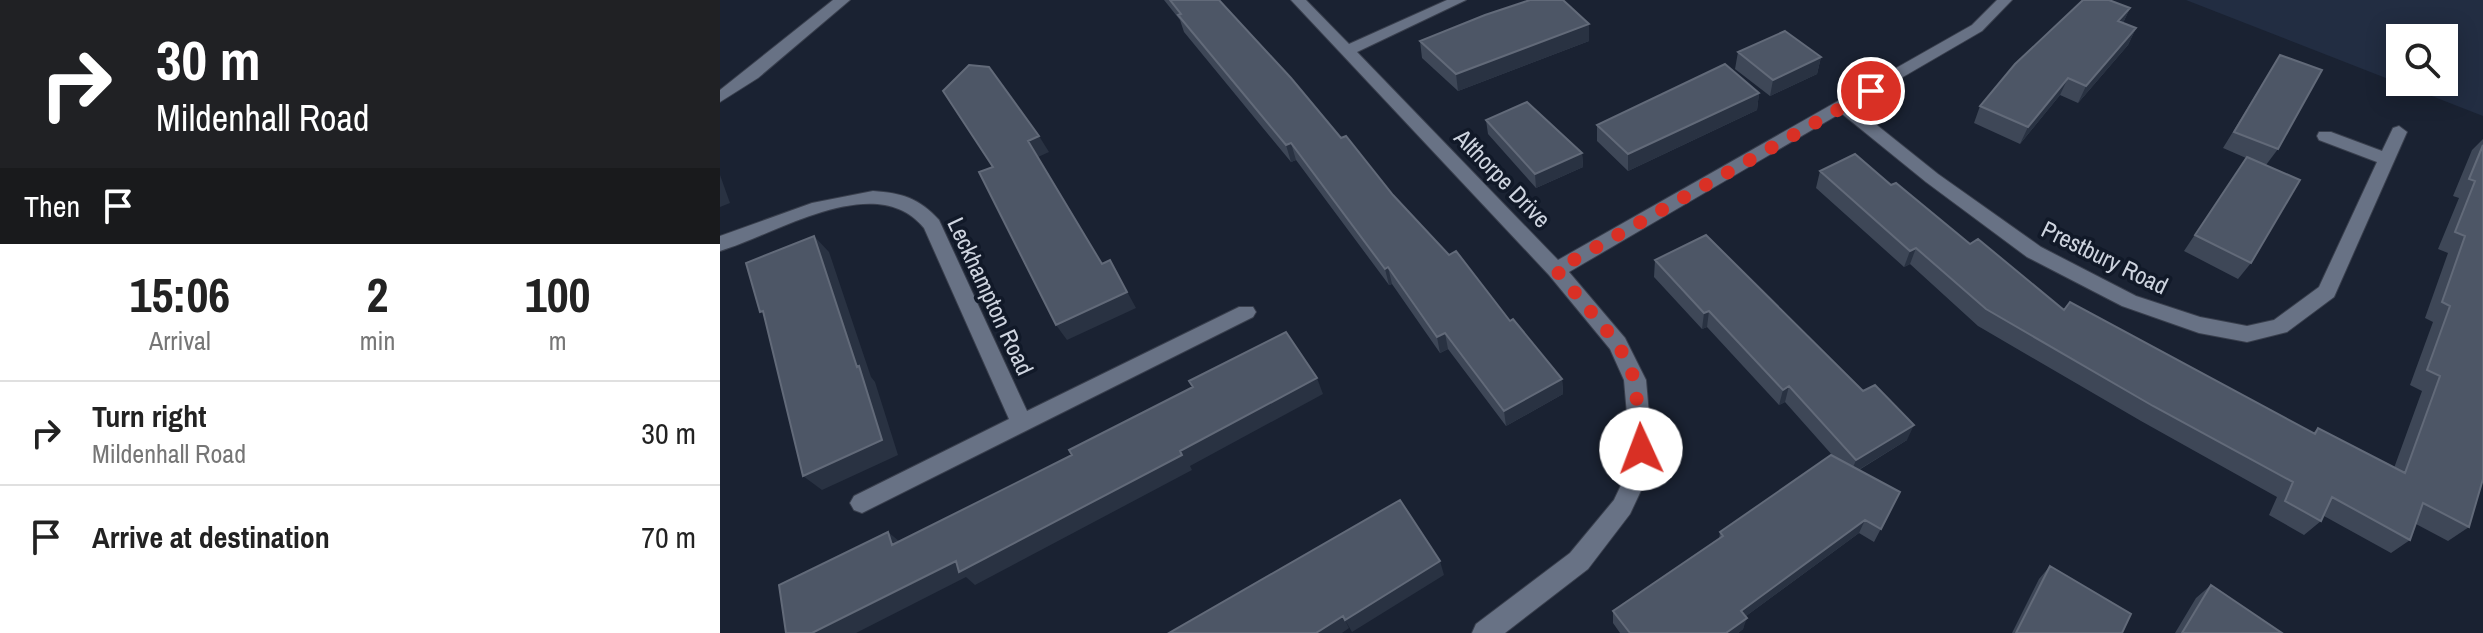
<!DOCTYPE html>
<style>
body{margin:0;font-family:"Archivo Narrow",sans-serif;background:#f2f2f2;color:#222;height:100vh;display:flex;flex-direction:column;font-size:30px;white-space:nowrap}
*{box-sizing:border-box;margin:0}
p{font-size:26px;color:#767676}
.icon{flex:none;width:44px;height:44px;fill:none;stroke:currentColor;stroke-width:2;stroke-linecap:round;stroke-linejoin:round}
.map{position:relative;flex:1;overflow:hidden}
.side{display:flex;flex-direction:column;background:#fff;width:720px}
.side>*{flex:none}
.guide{background:#202124;color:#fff;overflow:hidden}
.fabs{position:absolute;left:1666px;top:24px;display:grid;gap:16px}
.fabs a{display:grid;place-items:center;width:72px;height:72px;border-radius:0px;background:#fff;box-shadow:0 4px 20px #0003;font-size:40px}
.pin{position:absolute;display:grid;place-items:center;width:68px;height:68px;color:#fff;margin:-34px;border:4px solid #fff;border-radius:50%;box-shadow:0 2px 8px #0007}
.me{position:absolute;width:88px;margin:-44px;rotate:358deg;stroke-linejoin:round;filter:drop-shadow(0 0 6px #0008)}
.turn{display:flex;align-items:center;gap:28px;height:168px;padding:0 24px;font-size:36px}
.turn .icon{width:104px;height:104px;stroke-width:2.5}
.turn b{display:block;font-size:56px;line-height:68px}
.then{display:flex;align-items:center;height:76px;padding:0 24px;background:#0003;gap:16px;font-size:30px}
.eta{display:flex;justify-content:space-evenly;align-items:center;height:136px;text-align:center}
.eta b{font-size:48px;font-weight:700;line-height:56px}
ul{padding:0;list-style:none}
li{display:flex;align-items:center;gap:24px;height:104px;padding:0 24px;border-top:2px solid #e0e0e0}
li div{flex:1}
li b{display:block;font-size:30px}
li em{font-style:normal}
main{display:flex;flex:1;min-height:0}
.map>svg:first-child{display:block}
.built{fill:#222d42;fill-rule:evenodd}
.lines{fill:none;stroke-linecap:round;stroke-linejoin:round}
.minor-casing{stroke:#393f4d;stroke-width:2}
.minor{fill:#687285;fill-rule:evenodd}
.wall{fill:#3e4757}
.shaded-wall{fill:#293242}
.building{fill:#4d5666;stroke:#626a79;stroke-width:2}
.route{stroke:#d93025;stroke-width:14;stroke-dasharray:0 25.2}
.labels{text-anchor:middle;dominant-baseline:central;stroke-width:7;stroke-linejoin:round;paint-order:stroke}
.street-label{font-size:24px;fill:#ced4df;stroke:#111928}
</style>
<main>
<section class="side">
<div class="guide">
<div class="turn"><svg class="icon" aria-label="right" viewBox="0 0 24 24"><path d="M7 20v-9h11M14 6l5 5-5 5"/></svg><div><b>30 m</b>Mildenhall Road</div></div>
<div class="then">Then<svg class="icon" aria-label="arrive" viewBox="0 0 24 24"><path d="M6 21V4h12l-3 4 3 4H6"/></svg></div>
</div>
<div class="eta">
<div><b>15:06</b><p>Arrival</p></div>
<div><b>2</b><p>min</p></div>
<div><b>100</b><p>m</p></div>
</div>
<ul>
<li><svg class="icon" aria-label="right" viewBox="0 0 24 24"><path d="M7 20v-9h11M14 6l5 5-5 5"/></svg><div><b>Turn right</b><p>Mildenhall Road</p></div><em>30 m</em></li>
<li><svg class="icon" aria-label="arrive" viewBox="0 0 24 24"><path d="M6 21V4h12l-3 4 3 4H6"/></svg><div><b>Arrive at destination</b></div><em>70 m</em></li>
</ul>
</section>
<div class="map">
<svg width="1763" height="633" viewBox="0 0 1763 633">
<rect width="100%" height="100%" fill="#1a2232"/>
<path class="built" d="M 1466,0 L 1763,0 L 1763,116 ZM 1680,38 L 1724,38 L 1724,82 L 1680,82 Z"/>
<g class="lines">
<defs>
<path id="minor" d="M 113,0 L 130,0 L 38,78 L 0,102 L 0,90 Z
M 571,0 L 586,0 L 629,44 L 727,0 L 746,0 L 637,52 L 838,260 L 1252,25 L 1277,0 L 1292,0 L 1262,31 L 1133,106 L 1218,174 L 1321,247 L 1416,296 L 1480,317 L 1527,326 L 1554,320 L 1599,287 L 1657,162 L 1599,140 L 1597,136 L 1599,132 L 1611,132 L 1662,151 L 1673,128 L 1679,126 L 1687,132 L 1614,297 L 1567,332 L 1527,342 L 1479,333 L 1402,306 L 1307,257 L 1206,182 L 1121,113 L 849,272 L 905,338 L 926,380 L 932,449 L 925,482 L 910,514 L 868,569 L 785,633 L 752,633 L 756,624 L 850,553 L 894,500 L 903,481 L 910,449 L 904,380 L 890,349 L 829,275 Z
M 153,191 C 182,193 199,198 219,220 L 307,411 L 519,307 L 533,307 L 536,312 L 533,317 L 142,513 L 134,510 L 130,503 L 134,496 L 289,419 L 204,228 C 156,169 57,234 0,251 L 0,236 L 92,203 Z"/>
</defs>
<use href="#minor" class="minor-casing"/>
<use href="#minor" class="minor"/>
</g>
<path class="wall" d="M 444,0 L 499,0 L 621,138 L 842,379 L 843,394 L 786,426 L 728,349 L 720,353 L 672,284 L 669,285 L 576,160 L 571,162 L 464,32 L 460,20 Z
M 1410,8 L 1403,23 L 1416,28 L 1408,45 L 1358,103 L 1340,95 L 1300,144 L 1254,123 L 1260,106 Z
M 700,41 L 869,41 L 738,91 L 702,58 Z
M 1018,52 L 1101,57 L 1097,74 L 1050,96 L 1015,69 Z
M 1560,55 L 1558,149 L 1546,165 L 1531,263 L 1518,279 L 1464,251 L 1526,158 L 1503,148 Z
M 1039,93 L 1037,110 L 908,171 L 877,141 L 877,125 Z
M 766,120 L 862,153 L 863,167 L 816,188 L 768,134 Z
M 1763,139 L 1763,479 L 1749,527 L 1728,541 L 1696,524 L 1690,540 L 1671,553 L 1604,516 L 1601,521 L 1584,535 L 1549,515 L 1557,497 L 1421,421 L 1258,326 L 1190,264 L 1184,267 L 1096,188 L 1100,171 L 1171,185 L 1250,244 L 1344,310 L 1593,433 L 1598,428 L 1674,468 L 1702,391 L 1690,385 L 1713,322 L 1705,318 L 1728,253 L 1718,249 L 1739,198 L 1733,196 L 1752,150 Z
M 935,260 L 1187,440 L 1139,470 L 1180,492 L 1154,542 L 1139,533 L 1026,616 L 1023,629 L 1018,633 L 900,633 L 893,623 L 893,611 L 999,540 L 1000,532 L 1113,456 L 1065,402 L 1059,405 L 987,327 L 982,329 L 934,277 Z
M 1330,566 L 1402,633 L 1292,633 L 1319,579 Z
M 1491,585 L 1562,633 L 1455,633 L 1476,598 Z"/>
<path class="shaded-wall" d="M 1410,8 L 1402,25 L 1398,21 Z
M 869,24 L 869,41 L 738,91 L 736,74 Z
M 1416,28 L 1408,45 L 1358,103 L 1366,86 Z
M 1101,57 L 1097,74 L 1050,96 L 1053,80 Z
M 1348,78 L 1340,95 L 1300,144 L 1308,127 Z
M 1039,93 L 1037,110 L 908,171 L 908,154 Z
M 319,136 L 329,152 L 318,157 L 308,141 Z
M 571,143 L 576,160 L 571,162 L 566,145 Z
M 862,153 L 863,167 L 816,188 L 815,174 Z
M 0,175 L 10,203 L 0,207 Z
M 94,236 L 109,252 L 151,377 L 155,382 L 178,455 L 102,490 L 83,476 L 137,367 Z
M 1196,248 L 1190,264 L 1184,267 L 1190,251 Z
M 390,260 L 416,308 L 347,340 L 336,325 Z
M 668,267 L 672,284 L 669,285 L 665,269 Z
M 989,311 L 987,327 L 982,329 L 984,313 Z
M 725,333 L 728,349 L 720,353 L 717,337 Z
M 597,378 L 603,394 L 470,466 L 472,470 L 255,585 L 246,577 L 136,633 L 92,633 L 460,451 Z
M 842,379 L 843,394 L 786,426 L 784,411 Z
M 1069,386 L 1065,402 L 1059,405 L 1063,390 Z
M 1194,425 L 1187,440 L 1130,475 L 1136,460 Z
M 1145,520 L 1139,533 L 1018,622 L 1021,611 Z
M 168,532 L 185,546 L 172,545 Z
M 720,561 L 724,575 L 632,632 L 625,620 Z
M 623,616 L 629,628 L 622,633 L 596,633 Z
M 1027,618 L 1023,629 L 1018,633 L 1006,633 Z"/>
<path class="building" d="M 450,0 L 499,0 L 571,78 L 621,138 L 626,136 L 673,195 L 729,255 L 736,251 L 790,321 L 793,319 L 842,379 L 784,411 L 725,333 L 717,337 L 668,267 L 665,269 L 571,143 L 566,145 L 458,15 L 461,14 Z
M 810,0 L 843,0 L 869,24 L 736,74 L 700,41 L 765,15 Z
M 1363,0 L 1389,0 L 1410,8 L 1398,21 L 1416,28 L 1366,86 L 1348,78 L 1308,127 L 1260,106 L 1295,64 Z
M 1065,31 L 1101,57 L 1053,80 L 1018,52 Z
M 1560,55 L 1602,70 L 1558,149 L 1514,132 Z
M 1005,64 L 1039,93 L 908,154 L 877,125 Z
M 249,65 L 269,67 L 319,136 L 308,141 L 382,264 L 390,260 L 407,292 L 336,325 L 259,172 L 273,167 L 223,91 Z
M 807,102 L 862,153 L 815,174 L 766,120 Z
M 1763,145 L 1763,479 L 1749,527 L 1703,503 L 1690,540 L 1612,497 L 1601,521 L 1565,501 L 1573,482 L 1433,406 L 1266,309 L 1196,248 L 1190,251 L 1100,171 L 1135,154 L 1171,185 L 1176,183 L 1250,244 L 1258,239 L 1344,310 L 1350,302 L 1595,434 L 1598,428 L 1685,473 L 1720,376 L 1707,370 L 1730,306 L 1722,302 L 1745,236 L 1735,232 L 1755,181 L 1749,179 Z
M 1527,157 L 1580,180 L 1531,263 L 1475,235 Z
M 986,235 L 1143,391 L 1155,385 L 1194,425 L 1136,460 L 1069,386 L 1063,390 L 989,311 L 984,313 L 935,260 Z
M 94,236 L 137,367 L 139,366 L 162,440 L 83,476 L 43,311 L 40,312 L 26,263 Z
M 566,332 L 597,378 L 460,451 L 462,455 L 239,572 L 236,561 L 92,633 L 66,633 L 59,585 L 168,532 L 172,545 L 352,455 L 349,450 L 473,387 L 469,381 Z
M 1111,455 L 1180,492 L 1161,529 L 1145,520 L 1021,611 L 1027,618 L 1006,633 L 910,633 L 893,611 L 1003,536 L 1000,532 Z
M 680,500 L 720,561 L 625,620 L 623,616 L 596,633 L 449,633 Z
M 1330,566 L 1411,614 L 1402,633 L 1296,633 Z
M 1491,585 L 1562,633 L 1462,633 Z"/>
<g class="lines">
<path class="route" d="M 921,449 L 915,380 L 898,344 L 836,270 L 1151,91"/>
</g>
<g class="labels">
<g class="street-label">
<text transform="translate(783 178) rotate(46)">Althorpe Drive</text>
<text transform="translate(1385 257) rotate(26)">Prestbury Road</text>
<text transform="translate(271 296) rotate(65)">Leckhampton Road</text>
</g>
</g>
</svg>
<div class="fabs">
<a><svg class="icon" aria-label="search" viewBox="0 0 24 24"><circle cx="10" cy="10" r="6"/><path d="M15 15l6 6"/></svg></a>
</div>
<div class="pin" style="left:1151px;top:91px;background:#d93025"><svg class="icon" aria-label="arrive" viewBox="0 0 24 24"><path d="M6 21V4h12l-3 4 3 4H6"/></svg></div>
<svg class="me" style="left:921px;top:449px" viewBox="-20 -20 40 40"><circle r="19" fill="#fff"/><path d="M0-13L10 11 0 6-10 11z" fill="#d93025"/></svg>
</div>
</main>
